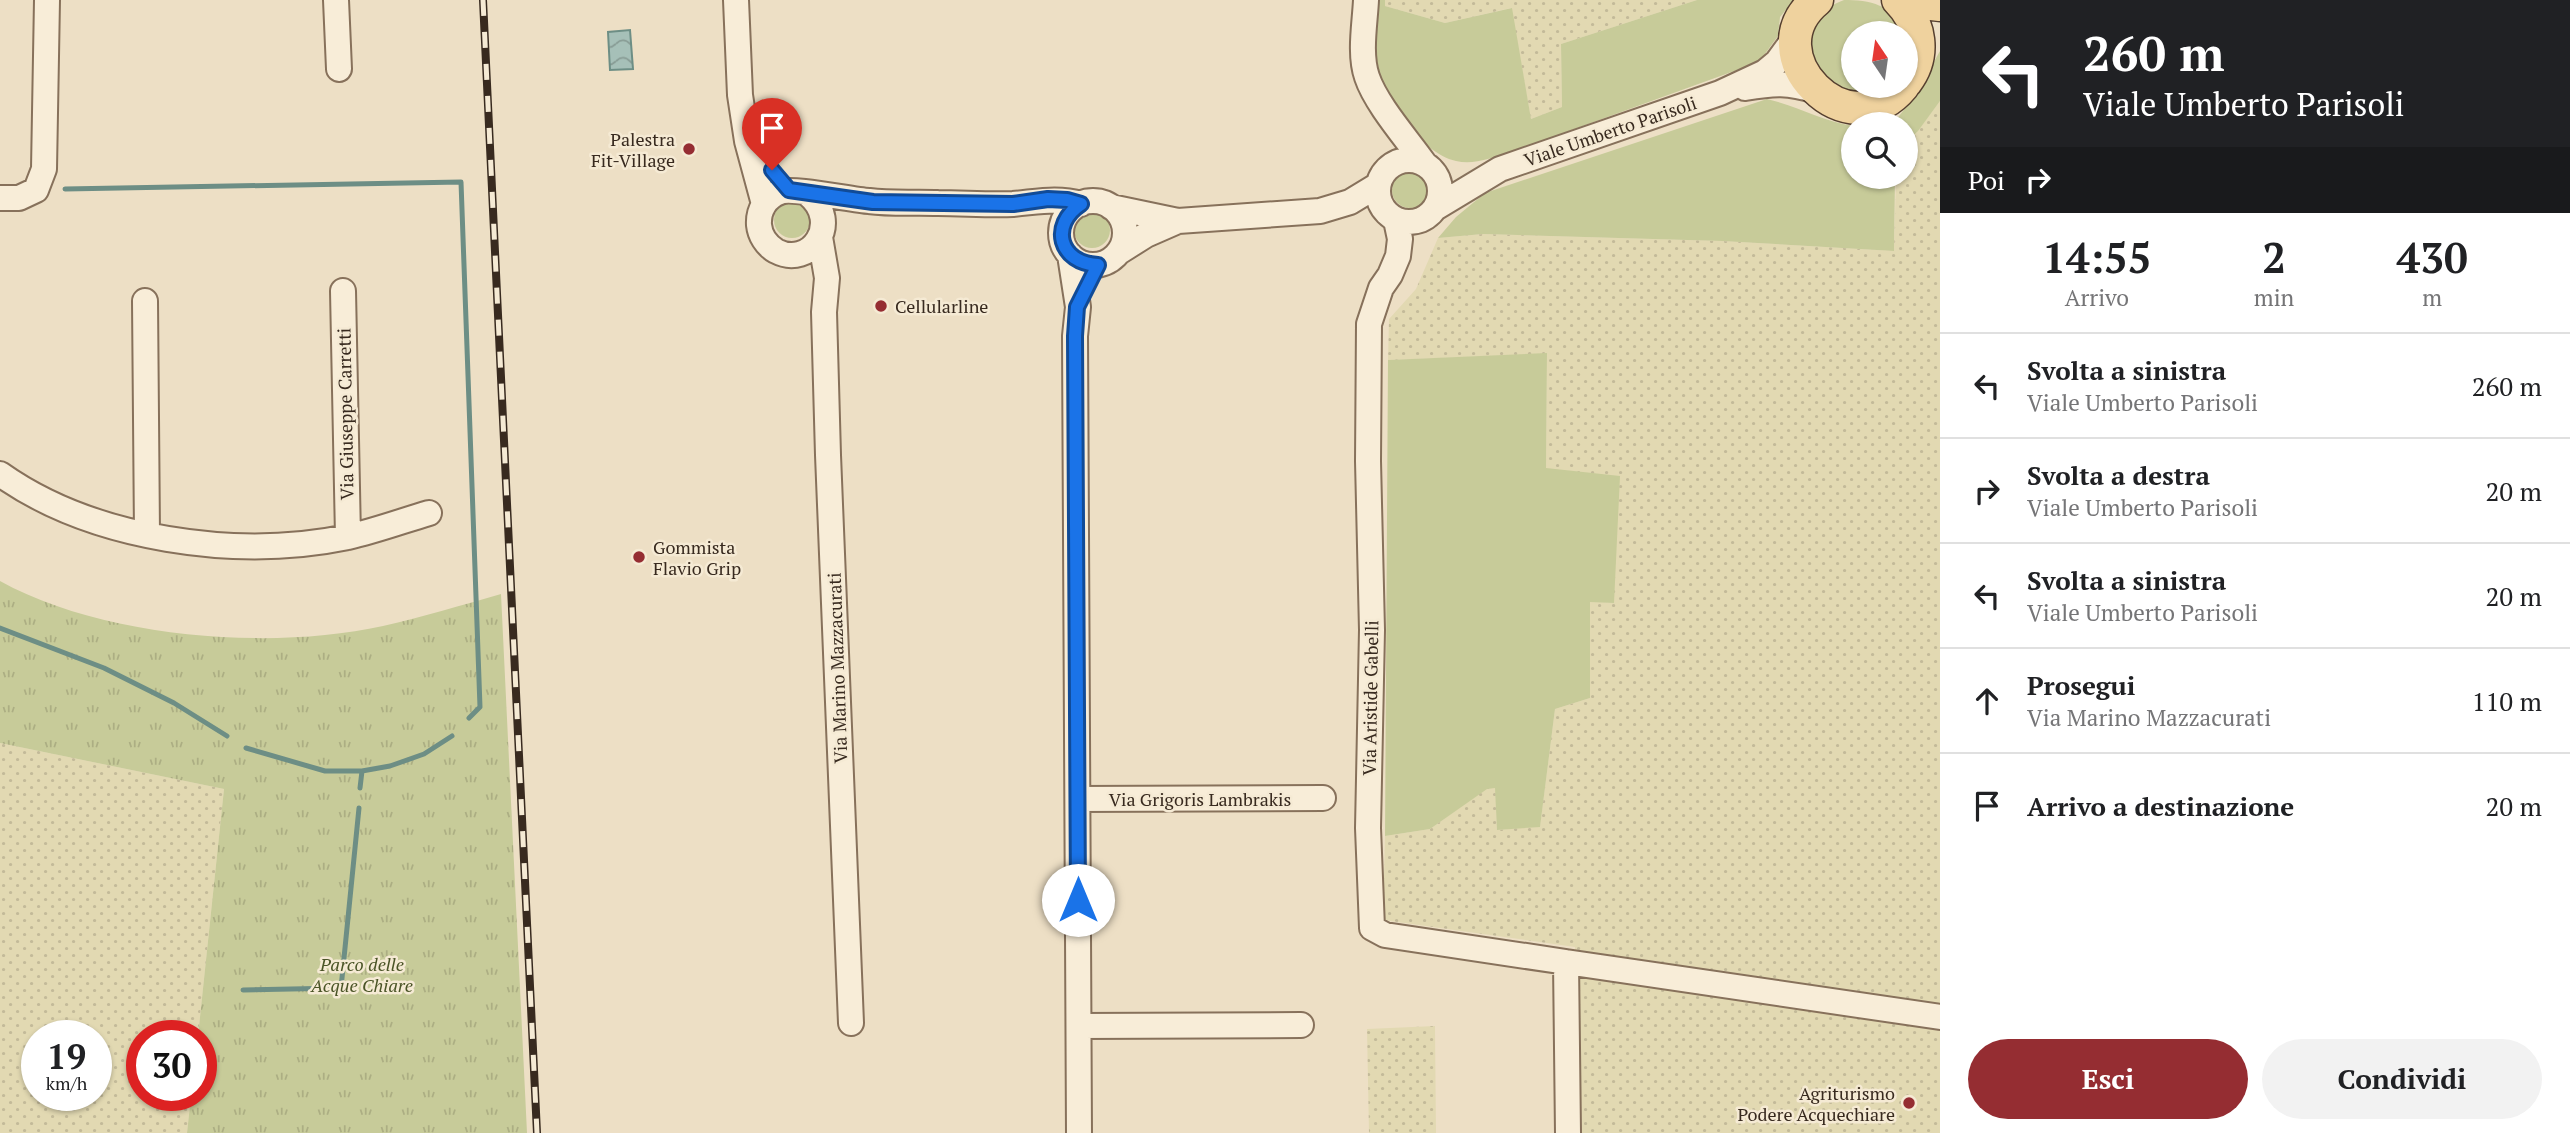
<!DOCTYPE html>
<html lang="it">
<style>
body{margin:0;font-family:"PT Serif",serif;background:#f2f2f2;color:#202124;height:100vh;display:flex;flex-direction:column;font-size:26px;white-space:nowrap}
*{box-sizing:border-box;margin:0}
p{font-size:23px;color:#757577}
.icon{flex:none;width:38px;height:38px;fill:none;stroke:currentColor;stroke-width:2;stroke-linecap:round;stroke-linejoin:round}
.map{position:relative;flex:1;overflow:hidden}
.details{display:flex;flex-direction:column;background:#fff;width:630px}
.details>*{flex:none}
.banner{background:#202124;color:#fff;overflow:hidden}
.needle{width:46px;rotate:347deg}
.tools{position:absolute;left:1841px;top:21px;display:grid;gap:14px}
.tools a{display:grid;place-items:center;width:77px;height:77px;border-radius:50%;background:#fff;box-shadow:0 2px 5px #0004;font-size:35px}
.speed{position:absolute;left:21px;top:1020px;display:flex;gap:14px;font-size:35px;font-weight:700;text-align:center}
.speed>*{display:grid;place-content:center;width:91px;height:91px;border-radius:50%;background:#fff;box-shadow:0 2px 5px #0004;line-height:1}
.speed small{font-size:18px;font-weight:400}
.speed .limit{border:10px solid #d22;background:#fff;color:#111}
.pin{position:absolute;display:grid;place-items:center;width:60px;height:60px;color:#fff;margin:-72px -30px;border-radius:50% 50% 50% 0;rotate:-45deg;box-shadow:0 0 7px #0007}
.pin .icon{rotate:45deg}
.me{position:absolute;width:77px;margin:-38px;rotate:0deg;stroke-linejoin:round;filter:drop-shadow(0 0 5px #0008)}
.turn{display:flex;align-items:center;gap:24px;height:147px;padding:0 28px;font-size:32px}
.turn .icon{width:91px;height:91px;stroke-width:2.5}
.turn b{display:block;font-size:49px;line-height:60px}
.then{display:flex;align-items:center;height:66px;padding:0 28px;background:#0003;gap:14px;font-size:26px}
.eta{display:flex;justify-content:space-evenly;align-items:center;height:119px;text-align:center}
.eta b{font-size:42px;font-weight:700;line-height:49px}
.cta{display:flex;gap:14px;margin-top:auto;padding:14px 28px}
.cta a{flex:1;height:80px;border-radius:42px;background:#952d32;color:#fff;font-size:28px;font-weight:700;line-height:80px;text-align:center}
.cta a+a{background:#f2f2f2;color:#202124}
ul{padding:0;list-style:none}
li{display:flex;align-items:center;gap:21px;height:105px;padding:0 28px;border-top:2px solid #e0e0e0}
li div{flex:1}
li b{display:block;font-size:26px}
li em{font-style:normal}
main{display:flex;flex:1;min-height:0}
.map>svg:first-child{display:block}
.farmland{fill:url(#farmland-dots);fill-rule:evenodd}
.green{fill:#c7cb99}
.park{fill:url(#park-tufts)}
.water{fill:url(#water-waves);stroke:#6d8e85;stroke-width:2}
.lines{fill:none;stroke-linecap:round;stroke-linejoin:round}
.stream{stroke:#6d8e85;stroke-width:5}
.minor-casing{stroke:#87715b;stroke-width:28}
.major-casing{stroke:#553f2f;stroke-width:35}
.minor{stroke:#f8edd8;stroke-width:24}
.major{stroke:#efd29e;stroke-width:32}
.rail-casing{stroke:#382a1f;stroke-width:8}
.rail{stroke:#f5ead4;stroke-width:5;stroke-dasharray:16;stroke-linecap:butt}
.route-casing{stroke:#114b97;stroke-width:18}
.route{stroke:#1a73e8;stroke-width:12}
.poi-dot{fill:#952d32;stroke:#f5ead4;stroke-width:2.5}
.labels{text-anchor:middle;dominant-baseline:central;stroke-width:5;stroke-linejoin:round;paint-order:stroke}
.street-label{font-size:18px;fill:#382a1f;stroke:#f5ead4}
.poi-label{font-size:18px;fill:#382a1f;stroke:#f5ead4;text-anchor:end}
.park-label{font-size:18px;font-style:italic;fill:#4a5426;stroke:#f5ead4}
</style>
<main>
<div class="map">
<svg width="1940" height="1133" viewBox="0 0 1940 1133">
<defs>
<pattern id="farmland-dots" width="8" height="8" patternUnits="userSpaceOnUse" patternTransform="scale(1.75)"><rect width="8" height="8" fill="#e2d9b2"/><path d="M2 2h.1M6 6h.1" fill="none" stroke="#c3ba99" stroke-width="1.8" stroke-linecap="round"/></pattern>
<pattern id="park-tufts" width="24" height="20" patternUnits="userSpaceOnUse" patternTransform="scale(1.75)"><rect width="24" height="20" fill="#c7cb99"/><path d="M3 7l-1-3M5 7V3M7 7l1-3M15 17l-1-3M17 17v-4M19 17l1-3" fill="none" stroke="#acae83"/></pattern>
<pattern id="water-waves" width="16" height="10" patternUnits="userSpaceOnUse" patternTransform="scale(1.75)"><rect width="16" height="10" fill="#a6c0b8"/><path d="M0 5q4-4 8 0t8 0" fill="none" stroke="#889c95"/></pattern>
</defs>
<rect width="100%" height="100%" fill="#eddfc5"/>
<path class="farmland" d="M 1385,0 L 1697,0 L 1561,44 L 1562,107 L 1531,119 L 1511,8 L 1445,23 L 1385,6 Z
M 1940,101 L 1940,1133 L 1580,1133 L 1575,947 L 1383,920 L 1385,836 L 1430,829 L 1487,788 L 1496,788 L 1497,830 L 1540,826 L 1555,709 L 1590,698 L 1590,601 L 1614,603 L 1546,468 L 1547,354 L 1388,360 L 1389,319 L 1416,289 L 1438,238 L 1483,234 L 1722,241 L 1894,251 L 1896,177 L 1906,177 L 1906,142 L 1918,130 Z
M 0,743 L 224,789 L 198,1036 L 142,1036 L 142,1096 L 191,1096 L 187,1133 L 0,1133 ZM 37,1036 L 96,1036 L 96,1096 L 37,1096 Z
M 1435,1026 L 1436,1133 L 1369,1133 L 1367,1029 Z"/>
<path class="green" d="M 1379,0 L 1385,0 L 1385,6 L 1445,23 L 1512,8 L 1531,119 L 1562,107 L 1561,44 L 1697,0 L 1794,0 L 1780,17 L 1778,36 L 1759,62 L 1508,153 C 1491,158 1474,165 1456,161 C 1420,153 1379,94 1375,59 C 1373,41 1378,19 1379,0 Z
M 1844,0 C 1869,0 1895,4 1901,33 L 1853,33 L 1853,86 L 1877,86 C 1819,112 1780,23 1844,0 Z
M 1940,51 L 1940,101 L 1918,131 L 1906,142 L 1906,124 L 1865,124 L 1896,120 L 1916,94 Z
M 1767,99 C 1797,106 1822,121 1853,126 L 1853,177 L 1895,177 L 1894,251 L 1722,241 L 1483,234 L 1438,238 L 1456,217 L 1485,193 Z
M1392 190a18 18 0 1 1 36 0a18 18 0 1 1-36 0Z
M774 220a18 18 0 1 1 36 0a18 18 0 1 1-36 0Z
M1074 230a18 18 0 1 1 36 0a18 18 0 1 1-36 0Z
M 1547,353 L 1546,468 L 1620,476 L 1614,603 L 1590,602 L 1590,698 L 1555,709 L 1540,827 L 1497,830 L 1495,788 L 1487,789 L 1430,829 L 1385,836 L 1388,360 Z"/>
<path class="park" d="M 0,581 C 103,638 270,651 383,626 C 423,617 462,605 501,594 L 527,1133 L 187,1133 L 191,1096 L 201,1096 L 201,1036 L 198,1036 L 224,789 L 0,743 Z"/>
<path class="water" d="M 630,30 L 633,69 L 610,70 L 608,32 Z"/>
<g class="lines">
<path class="stream" d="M 65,189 L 461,182 L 480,707 L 469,718
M 0,628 L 104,668 L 174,703 L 227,736
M 246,748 L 325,771 L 362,771
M 360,788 L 362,771 L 390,766 L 424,754 L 452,736
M 243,990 L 341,988 L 359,808"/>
<defs>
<path id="minor" d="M 336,0 L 339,69
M 736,0 L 740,95 L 747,141 L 764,204
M 1366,0 C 1365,23 1359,54 1367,77 C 1376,104 1407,139 1424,163
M 1745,88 C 1774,83 1788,82 1816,91
M1378 191a31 31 0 1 1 62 0a31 31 0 1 1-62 0Z
M 808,194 C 843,223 810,269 776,251 C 766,245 760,235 759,225 C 758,210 766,197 780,192 C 792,187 852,200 869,201 C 892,204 916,202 938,203 C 963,203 988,205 1013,204 C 1037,202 1057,197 1081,204
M 0,198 L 19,198 L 36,190 L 44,169 L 47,0
M1061 233a32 32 0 1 1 64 0a32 32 0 1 1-64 0Z
M 1111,207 L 1178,221 L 1320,211 L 1350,202 L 1378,185
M 1437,207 L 1500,169 L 1720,93 L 1765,72 L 1777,62 L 1796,36
M 1396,220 L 1400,239 L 1398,256 L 1390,275 L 1381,288 L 1369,324 L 1368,461 L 1372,630 L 1368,828 L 1372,928 L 1385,935 L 1566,962 L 1568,1133
M 820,237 L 827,278 L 824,312 L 828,455 L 851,1023
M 1119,252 L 1146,235 L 1178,221
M 1070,255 L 1078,307 L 1075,336 L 1079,1133
M 343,291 L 348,537
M 145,301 L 147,534
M 0,474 C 93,540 237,560 348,537 C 375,531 402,521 429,513
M 1078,799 L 1323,798
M 1566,962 L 1940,1017
M 1079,1026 L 1301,1025"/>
<path id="major" d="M 1817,0 C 1751,54 1849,152 1903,86
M 1898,0 C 1921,23 1926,56 1906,82
M 1899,0 L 1940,5"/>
</defs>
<use href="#minor" class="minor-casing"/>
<use href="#major" class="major-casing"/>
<use href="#minor" class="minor"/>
<use href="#major" class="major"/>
<defs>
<path id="rail" d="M 483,0 L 537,1133"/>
</defs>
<use href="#rail" class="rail-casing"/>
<use href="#rail" class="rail"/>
</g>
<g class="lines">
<defs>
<path id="route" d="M 772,170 L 789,190 L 873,202 L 1013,204 L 1048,199 L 1067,200 L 1081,204 C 1049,225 1059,263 1098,265 L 1077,307 L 1075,336 L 1078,900"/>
</defs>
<use href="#route" class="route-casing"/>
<use href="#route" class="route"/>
</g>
<g class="poi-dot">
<circle cx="689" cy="149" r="7"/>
<circle cx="881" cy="306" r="7"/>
<circle cx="639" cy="557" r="7"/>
<circle cx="1909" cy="1103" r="7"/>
</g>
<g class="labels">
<g class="street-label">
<text transform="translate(1610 131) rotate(-19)">Viale Umberto Parisoli</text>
<text transform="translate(345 414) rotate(-91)">Via Giuseppe Carretti</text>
<text transform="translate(837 668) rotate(-92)">Via Marino Mazzacurati</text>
<text transform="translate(1370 698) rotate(-89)">Via Aristide Gabelli</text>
<text x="1200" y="799">Via Grigoris Lambrakis</text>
</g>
<g class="poi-label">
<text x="675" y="139">Palestra<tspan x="675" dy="21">Fit-Village</tspan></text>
<text x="895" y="306" text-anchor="start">Cellularline</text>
<text x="653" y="547" text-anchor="start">Gommista<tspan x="653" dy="21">Flavio Grip</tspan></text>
<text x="1895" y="1093">Agriturismo<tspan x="1895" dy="21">Podere Acquechiare</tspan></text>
</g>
<g class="park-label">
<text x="362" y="964">Parco delle<tspan x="362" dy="21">Acque Chiare</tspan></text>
</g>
</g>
</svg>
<div class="tools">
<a><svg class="needle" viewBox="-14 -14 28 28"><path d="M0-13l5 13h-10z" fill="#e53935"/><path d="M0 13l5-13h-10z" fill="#757577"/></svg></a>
<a><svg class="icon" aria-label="search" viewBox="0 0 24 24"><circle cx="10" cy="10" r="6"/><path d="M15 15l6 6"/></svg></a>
</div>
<div class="speed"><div>19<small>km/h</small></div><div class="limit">30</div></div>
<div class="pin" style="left:772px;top:170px;background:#d93025"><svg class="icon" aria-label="arrive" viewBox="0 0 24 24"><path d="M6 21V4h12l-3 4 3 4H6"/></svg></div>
<svg class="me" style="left:1078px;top:900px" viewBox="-20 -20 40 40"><circle r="19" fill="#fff"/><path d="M0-13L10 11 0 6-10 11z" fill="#1a73e8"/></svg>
</div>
<section class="details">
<div class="banner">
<div class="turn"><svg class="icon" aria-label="left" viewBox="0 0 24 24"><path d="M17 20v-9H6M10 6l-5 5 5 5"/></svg><div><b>260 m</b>Viale Umberto Parisoli</div></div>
<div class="then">Poi<svg class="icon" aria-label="right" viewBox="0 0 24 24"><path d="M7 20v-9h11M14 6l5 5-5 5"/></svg></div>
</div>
<div class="eta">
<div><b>14:55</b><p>Arrivo</p></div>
<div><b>2</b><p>min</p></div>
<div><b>430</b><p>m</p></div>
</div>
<ul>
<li><svg class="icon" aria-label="left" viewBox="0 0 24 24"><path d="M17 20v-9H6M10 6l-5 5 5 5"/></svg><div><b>Svolta a sinistra</b><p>Viale Umberto Parisoli</p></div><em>260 m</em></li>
<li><svg class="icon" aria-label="right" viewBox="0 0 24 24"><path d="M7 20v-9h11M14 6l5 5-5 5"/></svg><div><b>Svolta a destra</b><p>Viale Umberto Parisoli</p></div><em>20 m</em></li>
<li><svg class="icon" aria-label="left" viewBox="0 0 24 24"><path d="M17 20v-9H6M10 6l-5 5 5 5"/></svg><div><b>Svolta a sinistra</b><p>Viale Umberto Parisoli</p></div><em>20 m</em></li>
<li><svg class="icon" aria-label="ahead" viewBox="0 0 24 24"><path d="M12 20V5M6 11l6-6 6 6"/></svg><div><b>Prosegui</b><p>Via Marino Mazzacurati</p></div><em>110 m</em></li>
<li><svg class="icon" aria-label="arrive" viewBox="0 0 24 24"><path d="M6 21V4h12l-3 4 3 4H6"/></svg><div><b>Arrivo a destinazione</b></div><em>20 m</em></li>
</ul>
<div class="cta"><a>Esci</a><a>Condividi</a></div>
</section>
</main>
